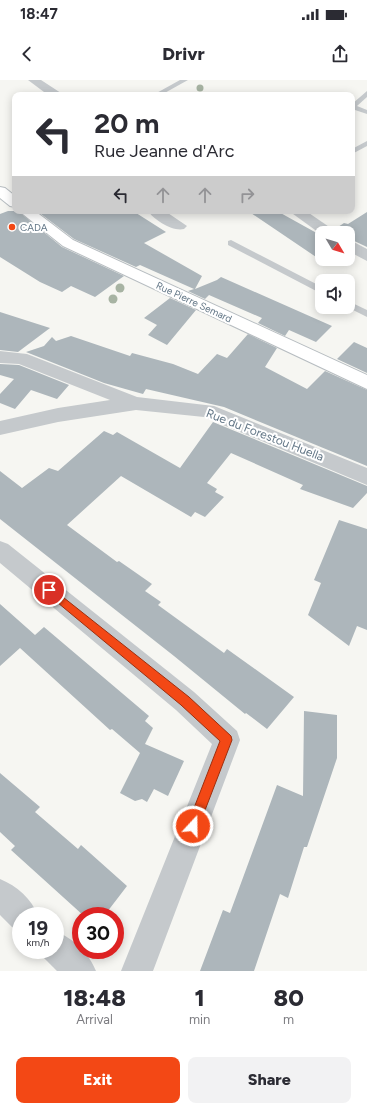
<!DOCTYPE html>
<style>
body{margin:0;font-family:Figtree,sans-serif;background:#f2f2f3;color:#2b2b33;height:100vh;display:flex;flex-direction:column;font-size:15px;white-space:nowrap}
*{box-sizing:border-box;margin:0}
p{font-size:13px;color:#7c7c81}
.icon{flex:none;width:22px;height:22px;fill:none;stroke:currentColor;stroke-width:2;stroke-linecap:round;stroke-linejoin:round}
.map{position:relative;height:891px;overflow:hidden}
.panel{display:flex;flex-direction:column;background:#fff;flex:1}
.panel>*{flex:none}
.guide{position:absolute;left:12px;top:12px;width:343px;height:122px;border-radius:8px;box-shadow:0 2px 10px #0003;background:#fff;color:#2b2b33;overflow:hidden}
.needle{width:26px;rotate:128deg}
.controls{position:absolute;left:315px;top:146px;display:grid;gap:8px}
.controls a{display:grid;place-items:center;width:40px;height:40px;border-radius:8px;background:#fff;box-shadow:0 2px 10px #0003;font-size:20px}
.speed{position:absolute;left:12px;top:827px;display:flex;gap:8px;font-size:20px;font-weight:700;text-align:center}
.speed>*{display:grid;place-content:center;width:52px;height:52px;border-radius:50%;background:#fff;box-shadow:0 2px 10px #0003;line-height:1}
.speed small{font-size:10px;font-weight:400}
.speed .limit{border:6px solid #d22;background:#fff;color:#111}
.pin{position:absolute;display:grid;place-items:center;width:34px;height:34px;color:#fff;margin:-17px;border:2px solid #fff;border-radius:50%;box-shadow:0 1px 4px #0007}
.me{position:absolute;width:44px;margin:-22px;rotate:21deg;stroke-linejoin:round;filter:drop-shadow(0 0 3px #0008)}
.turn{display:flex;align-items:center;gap:14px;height:84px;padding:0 16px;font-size:18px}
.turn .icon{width:52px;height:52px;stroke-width:2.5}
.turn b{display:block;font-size:28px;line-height:34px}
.lanes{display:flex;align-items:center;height:38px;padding:0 16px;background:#0003;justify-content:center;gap:20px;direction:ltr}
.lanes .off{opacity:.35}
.eta{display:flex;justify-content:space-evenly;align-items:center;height:68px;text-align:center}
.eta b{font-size:24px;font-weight:800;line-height:28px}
.primary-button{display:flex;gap:8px;margin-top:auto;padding:8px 16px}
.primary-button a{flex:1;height:46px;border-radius:8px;background:#f34815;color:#fff;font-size:16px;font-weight:800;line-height:46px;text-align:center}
.primary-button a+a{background:#f2f2f3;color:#2b2b33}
.status{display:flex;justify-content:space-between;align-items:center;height:28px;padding:0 20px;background:#fff;direction:ltr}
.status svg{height:11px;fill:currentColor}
header{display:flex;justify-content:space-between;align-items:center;height:52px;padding:0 16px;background:#fff;font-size:18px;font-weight:800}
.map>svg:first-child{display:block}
.building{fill:#adb6bb}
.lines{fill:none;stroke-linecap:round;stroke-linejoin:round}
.secondary-casing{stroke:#b7bdc1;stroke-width:2}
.service{fill:#c5c9cc;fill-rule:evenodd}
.minor{fill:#c5c9cc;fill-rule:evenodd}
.secondary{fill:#fff;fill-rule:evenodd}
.tree{fill:#a7b3a3}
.route{fill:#f34815;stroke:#9e2f0e}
.poi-dot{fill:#f34815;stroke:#fff;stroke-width:1.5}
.labels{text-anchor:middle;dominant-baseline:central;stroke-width:4;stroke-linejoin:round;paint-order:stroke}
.far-poi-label{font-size:10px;fill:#627686;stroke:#fff;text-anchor:start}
.far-street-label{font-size:10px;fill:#627686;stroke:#fff}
.street-label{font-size:12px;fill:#627686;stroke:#fff}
</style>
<div class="status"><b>18:47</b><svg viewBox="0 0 49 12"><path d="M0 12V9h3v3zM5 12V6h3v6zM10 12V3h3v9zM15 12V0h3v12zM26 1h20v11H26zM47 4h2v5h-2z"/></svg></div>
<header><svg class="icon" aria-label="back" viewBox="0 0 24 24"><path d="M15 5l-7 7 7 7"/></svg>Drivr<svg class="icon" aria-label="share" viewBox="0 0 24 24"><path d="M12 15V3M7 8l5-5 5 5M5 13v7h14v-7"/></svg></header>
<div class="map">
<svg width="367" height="891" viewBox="0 0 367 891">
<rect width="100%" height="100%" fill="#f6f6f2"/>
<path class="building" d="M 8,131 L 18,131 L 62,167 L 124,196 L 95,217 L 71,206 L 62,212 L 40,202 L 0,177 L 0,134 Z
M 37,131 L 133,131 L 166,152 L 144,163 L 202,196 L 195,209 L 217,200 L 221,197 L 332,246 L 316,262 L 289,250 L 285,256 L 258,243 L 262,238 L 209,215 L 205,219 L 188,211 L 194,209 L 140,185 L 136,187 L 74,159 Z
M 253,131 L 277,131 L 322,156 L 322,181 L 251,133 Z
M 367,132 L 367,167 L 348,158 L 348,153 L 339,153 L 335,149 L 344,143 L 348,144 Z
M 170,218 L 196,230 L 167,265 L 148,255 L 157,245 L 144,238 Z
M 0,232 L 50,248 L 18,272 L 0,270 Z
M 248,254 L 277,268 L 265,287 L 307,309 L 325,291 L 367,310 L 367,386 L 224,327 L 146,309 L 143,314 L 104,303 L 26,272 L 44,266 L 52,257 L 56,261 L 71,256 L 130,276 L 132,273 L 173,284 L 198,294 L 217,274 L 227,278 Z
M 354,262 L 367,268 L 367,293 L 337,279 Z
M 0,284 L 19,285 L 69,305 L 57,319 L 31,310 L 15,329 L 0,323 L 0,314 L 14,299 L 0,295 Z
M 213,342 L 367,406 L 367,413 L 353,428 L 300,409 L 303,405 L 231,373 L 207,403 L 217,409 L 215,412 L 224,417 L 205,437 L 195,432 L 191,437 L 121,396 L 67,445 L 117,482 L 119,481 L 152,504 L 145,511 L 161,522 L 158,525 L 224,573 L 227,569 L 294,617 L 267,649 L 246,633 L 245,634 L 174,576 L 0,439 L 0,391 L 22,408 L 49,388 L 58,391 L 104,351 L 113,355 L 117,352 L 180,388 Z
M 339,440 L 367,449 L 367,550 L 357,546 L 349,566 L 308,535 L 321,503 L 314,500 Z
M 0,524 L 35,555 L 44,547 L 149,636 L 145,641 L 153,648 L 145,664 L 184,681 L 168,716 L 154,709 L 147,722 L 142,719 L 135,721 L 120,713 L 140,673 L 112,649 L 110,650 L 20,568 L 0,586 Z
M 304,631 L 337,635 L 337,678 L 307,767 L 304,767 L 288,818 L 280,814 L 254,891 L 200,891 L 223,830 L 230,833 L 277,705 L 303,716 Z
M 0,693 L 40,727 L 35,732 L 78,769 L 81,765 L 127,806 L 104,836 L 84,836 L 11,770 L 15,766 L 0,752 Z"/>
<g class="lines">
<defs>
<path id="secondary" d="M 0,107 L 5,108 L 15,116 L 15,127 L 10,126 L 0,118 Z
M 19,131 L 35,131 L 73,160 L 367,295 L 367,309 L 63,166 Z"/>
</defs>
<use href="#secondary" class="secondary-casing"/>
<path class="service" d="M 180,0 L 188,0 L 161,15 L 153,15 Z
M 367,11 L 367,17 L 357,26 L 367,30 L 367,34 L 352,29 L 352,24 Z
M 367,61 L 367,66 L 352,74 L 352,69 Z
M 231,160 L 322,207 L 322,214 L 228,165 L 228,161 Z
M 348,221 L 367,230 L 367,237 L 347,227 Z"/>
<path class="minor" d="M 28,0 L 41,0 L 64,15 L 48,15 Z
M 148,131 L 165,131 L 187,146 L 184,149 C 173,152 154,140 148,131 Z
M 289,131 L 306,131 L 338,153 L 322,153 L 322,155 Z
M 348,159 L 367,169 L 367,181 L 348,171 Z
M 0,271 L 27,274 L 137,317 L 214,326 L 367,388 L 367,405 L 204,337 L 136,330 L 58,342 L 0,355 L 0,341 L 58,328 L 110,320 L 19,284 L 0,283 Z
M 0,461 L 8,464 L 194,612 L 237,651 L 240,660 L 153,891 L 121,891 L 212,664 L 176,630 L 0,483 Z
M 0,799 C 17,806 32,819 38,836 L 21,836 L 21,851 L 12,847 L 0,835 Z
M 55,851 C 73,858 89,873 96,891 L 57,891 L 44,878 L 40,870 L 55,870 Z"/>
<use href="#secondary" class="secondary"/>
</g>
<g class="tree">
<circle cx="200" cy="8" r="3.5"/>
<circle cx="120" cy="208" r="4.5"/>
<circle cx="113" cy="219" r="4.5"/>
</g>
<path class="route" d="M 49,506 L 189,617 L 231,656 L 232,660 L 197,751 L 193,752 L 189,751 L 187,746 L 220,661 L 181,625 L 46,513 L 44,510 L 46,507 Z"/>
<circle class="poi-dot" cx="12" cy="147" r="4"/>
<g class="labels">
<g class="far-poi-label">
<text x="20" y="147">CADA</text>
</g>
<g class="far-street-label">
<text transform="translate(194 222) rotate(25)">Rue Pierre Semard</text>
</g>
<g class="street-label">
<text transform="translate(265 355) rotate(21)">Rue du Forestou Huella</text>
</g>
</g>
</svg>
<div class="controls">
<a><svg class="needle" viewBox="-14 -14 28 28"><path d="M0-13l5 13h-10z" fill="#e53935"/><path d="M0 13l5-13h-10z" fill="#7c7c81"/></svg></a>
<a><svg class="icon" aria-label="sound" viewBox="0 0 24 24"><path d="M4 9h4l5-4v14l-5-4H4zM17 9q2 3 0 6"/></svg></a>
</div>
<div class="speed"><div>19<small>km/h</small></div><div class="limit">30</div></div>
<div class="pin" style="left:49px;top:510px;background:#d93025"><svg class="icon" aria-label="arrive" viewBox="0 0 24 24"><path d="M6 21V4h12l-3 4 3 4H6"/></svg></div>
<svg class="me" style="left:193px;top:746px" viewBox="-20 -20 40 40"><circle r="17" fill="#f34815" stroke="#fff" stroke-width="3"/><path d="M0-11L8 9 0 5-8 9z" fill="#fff"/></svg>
<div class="guide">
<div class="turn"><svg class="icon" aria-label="left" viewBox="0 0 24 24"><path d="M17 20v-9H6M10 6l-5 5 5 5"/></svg><div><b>20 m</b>Rue Jeanne d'Arc</div></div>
<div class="lanes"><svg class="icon" aria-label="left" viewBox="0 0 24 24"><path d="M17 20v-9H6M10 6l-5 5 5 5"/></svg><svg class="icon off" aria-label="ahead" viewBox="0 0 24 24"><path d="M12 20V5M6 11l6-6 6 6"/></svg><svg class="icon off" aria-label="ahead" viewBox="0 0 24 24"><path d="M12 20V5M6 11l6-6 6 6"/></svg><svg class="icon off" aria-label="right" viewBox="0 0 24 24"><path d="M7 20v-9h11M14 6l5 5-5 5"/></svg></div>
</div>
</div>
<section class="panel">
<div class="eta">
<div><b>18:48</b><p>Arrival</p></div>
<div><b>1</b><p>min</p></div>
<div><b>80</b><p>m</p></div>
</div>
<div class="primary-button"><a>Exit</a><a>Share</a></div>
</section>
